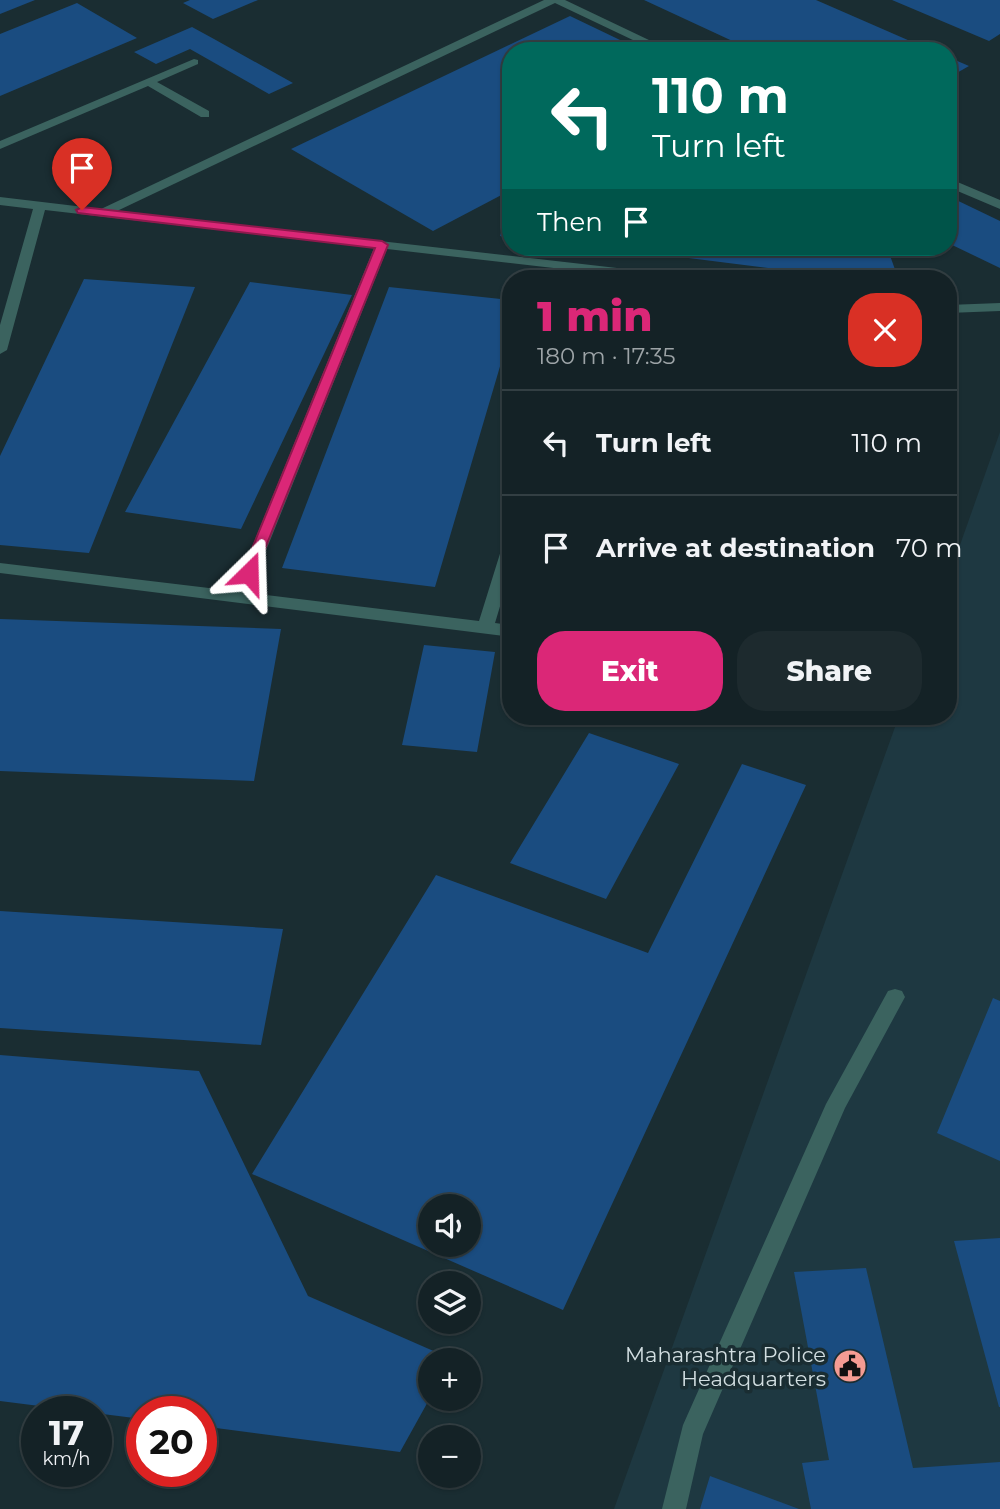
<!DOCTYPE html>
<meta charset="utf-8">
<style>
body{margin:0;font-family:Montserrat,sans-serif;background:#1d2a2e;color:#f1f3f6;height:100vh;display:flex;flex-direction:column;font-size:26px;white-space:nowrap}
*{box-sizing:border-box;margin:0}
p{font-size:23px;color:#9da4a7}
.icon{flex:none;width:38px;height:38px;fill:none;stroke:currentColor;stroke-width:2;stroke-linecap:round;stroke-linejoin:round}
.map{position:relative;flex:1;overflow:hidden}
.details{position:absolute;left:502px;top:270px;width:455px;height:455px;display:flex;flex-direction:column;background:#142226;border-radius:28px;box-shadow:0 2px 5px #0004,0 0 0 2px #333f43}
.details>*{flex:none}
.banner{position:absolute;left:502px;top:42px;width:455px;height:214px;border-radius:28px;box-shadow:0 2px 5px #0004,0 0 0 2px #333f43;background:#00695c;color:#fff;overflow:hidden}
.controls{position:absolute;left:418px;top:1194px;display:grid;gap:14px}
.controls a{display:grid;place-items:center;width:63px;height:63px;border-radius:50%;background:#142226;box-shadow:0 2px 5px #0004,0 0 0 2px #333f43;font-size:35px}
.speed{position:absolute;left:21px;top:1396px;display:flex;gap:14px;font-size:35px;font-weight:700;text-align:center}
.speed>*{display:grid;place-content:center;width:91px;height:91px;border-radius:50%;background:#142226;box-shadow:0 2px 5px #0004,0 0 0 2px #333f43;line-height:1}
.speed small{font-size:18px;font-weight:400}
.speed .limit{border:10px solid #d22;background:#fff;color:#111}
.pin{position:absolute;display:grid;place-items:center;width:60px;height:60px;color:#fff;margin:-72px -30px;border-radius:50% 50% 50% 0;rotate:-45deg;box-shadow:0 0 7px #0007}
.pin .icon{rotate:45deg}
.me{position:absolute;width:77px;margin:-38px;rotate:22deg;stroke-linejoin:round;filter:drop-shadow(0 0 5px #0008)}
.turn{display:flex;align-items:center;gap:24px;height:147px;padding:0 35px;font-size:32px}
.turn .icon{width:91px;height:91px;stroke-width:2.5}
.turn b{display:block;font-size:49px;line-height:60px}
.then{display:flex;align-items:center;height:66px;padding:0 35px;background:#0003;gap:14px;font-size:26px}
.round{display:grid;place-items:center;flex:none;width:74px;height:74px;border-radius:28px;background:#1d2a2e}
.headline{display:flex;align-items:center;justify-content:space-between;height:119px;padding:0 35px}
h1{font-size:42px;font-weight:800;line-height:52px;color:#db2777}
.action{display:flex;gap:14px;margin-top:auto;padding:14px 35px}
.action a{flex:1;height:80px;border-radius:28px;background:#db2777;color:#fff;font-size:28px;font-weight:800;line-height:80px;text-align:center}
.action a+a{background:#1d2a2e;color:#f1f3f6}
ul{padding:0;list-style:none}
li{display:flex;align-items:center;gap:21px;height:105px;padding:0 35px;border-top:2px solid #333f43}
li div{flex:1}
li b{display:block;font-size:26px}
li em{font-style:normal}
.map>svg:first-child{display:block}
.built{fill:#1e3841}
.building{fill:#1a4c80;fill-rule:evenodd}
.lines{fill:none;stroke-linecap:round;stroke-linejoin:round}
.lane{fill:#3b635f;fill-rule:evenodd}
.route{fill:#db2777;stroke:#8e194d;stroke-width:2}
.labels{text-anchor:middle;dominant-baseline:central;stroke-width:7;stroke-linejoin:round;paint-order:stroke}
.near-poi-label{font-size:21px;fill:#d2dee1;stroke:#1a2d32;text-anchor:end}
</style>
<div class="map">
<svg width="1000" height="1509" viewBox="0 0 1000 1509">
<rect width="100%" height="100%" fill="#1a2d32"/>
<path class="built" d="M 1000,432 L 1000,1509 L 614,1509 L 899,716 L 948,716 L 949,576 Z"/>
<path class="building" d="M 0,0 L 35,0 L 0,14 Z
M 190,0 L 258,0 L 213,19 L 183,3 Z
M 644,0 L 816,0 L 933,51 L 754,51 Z
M 892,0 L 1000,0 L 1000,34 L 989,41 Z
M 77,3 L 137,38 L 0,96 L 0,34 Z
M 570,16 L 643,51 L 511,51 L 511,190 L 433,231 L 291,149 Z
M 192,27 L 214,39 L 293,83 L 269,94 L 190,49 L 156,64 L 134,52 Z
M 948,57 L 969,66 L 948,78 Z
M 948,196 L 1000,221 L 1000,268 L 948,243 Z
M 510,205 L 511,238 L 500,236 Z
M 601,247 L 887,247 L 898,278 L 848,278 Z
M 84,279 L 195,287 L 89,553 L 0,545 L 0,456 Z
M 250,282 L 352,295 L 241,529 L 125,512 Z
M 389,287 L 511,300 L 511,329 L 435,587 L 282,568 Z
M 0,619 L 281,629 L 254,781 L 0,771 Z
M 424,645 L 495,652 L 477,752 L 402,745 Z
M 589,733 L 679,764 L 606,899 L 510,863 Z
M 742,764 L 806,785 L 563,1310 L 252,1174 L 436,875 L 648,953 ZM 430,1206 L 469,1206 L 469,1244 L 430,1244 Z
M 0,911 L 283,929 L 261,1045 L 0,1028 Z
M 993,998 L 1000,1001 L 1000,1161 L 937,1133 Z
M 0,1055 L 199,1071 L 308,1296 L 454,1360 L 430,1360 L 430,1398 L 400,1452 L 201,1426 L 201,1412 L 142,1412 L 142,1419 L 0,1401 Z
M 1000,1238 L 1000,1407 L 999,1407 L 954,1241 Z
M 866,1268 L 913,1468 L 1000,1462 L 1000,1509 L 811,1509 L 802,1463 L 829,1460 L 794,1272 Z
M 710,1476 L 799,1509 L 700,1509 Z"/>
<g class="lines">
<path class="lane" d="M 544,0 L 565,0 L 672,51 L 656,51 L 555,3 L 117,211 L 678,275 L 680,278 L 640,278 L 387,249 L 249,593 L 479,621 L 503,544 L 511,539 L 511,570 L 495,623 L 511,625 L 511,637 L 0,573 L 0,563 L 234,591 L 374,248 L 45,210 L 7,350 L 0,354 L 0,325 L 33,209 L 0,205 L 0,197 L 101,209 Z
M 194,59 L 198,60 L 198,64 L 157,82 L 209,111 L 209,117 L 201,117 L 148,86 L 0,149 L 0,141 Z
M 948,178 L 1000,200 L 1000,209 L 948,187 Z
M 1000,303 L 1000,311 L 948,313 L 948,305 Z
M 895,989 L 902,991 L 905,997 L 845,1108 L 703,1434 L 686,1509 L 662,1509 L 683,1425 L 826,1104 L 888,991 Z"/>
</g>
<path class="route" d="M 82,207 L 382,241 L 388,245 L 254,576 L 249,578 L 242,573 L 375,248 L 78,213 L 76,210 Z"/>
<defs>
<symbol id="civic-disc" viewBox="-11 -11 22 22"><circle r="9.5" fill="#f59c93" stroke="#1a2d32"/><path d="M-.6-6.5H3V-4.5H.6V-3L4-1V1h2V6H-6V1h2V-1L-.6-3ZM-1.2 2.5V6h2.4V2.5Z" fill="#111"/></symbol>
</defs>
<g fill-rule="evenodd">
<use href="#civic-disc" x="831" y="1347" width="38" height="38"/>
</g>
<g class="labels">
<g class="near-poi-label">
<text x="826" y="1354">Maharashtra Police<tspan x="826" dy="24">Headquarters</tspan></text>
</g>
</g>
</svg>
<div class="controls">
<a><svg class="icon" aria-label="sound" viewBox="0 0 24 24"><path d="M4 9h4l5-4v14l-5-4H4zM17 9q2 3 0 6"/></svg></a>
<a><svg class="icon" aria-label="layers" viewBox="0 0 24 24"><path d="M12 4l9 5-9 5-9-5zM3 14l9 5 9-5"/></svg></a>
<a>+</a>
<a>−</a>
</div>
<div class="speed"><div>17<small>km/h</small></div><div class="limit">20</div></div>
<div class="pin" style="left:82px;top:210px;background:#d93025"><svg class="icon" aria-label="arrive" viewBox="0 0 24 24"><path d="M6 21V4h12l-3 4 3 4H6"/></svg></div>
<svg class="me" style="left:249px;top:573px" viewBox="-20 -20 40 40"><path d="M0-17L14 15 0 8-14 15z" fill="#db2777" stroke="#fff" stroke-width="4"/></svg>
<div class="banner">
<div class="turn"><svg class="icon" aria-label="left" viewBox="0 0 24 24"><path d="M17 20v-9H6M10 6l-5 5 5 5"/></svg><div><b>110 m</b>Turn left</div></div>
<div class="then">Then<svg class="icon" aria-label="arrive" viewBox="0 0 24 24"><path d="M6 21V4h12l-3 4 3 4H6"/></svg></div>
</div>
<section class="details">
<div class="headline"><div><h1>1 min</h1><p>180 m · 17:35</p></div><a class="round" style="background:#d93025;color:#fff"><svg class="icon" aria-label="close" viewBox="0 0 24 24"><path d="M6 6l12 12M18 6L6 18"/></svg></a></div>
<ul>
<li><svg class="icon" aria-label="left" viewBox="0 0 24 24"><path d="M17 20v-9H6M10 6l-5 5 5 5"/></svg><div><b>Turn left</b></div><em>110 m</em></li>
<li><svg class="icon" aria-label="arrive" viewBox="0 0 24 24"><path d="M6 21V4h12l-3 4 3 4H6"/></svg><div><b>Arrive at destination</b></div><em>70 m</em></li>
</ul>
<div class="action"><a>Exit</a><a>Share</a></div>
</section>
</div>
